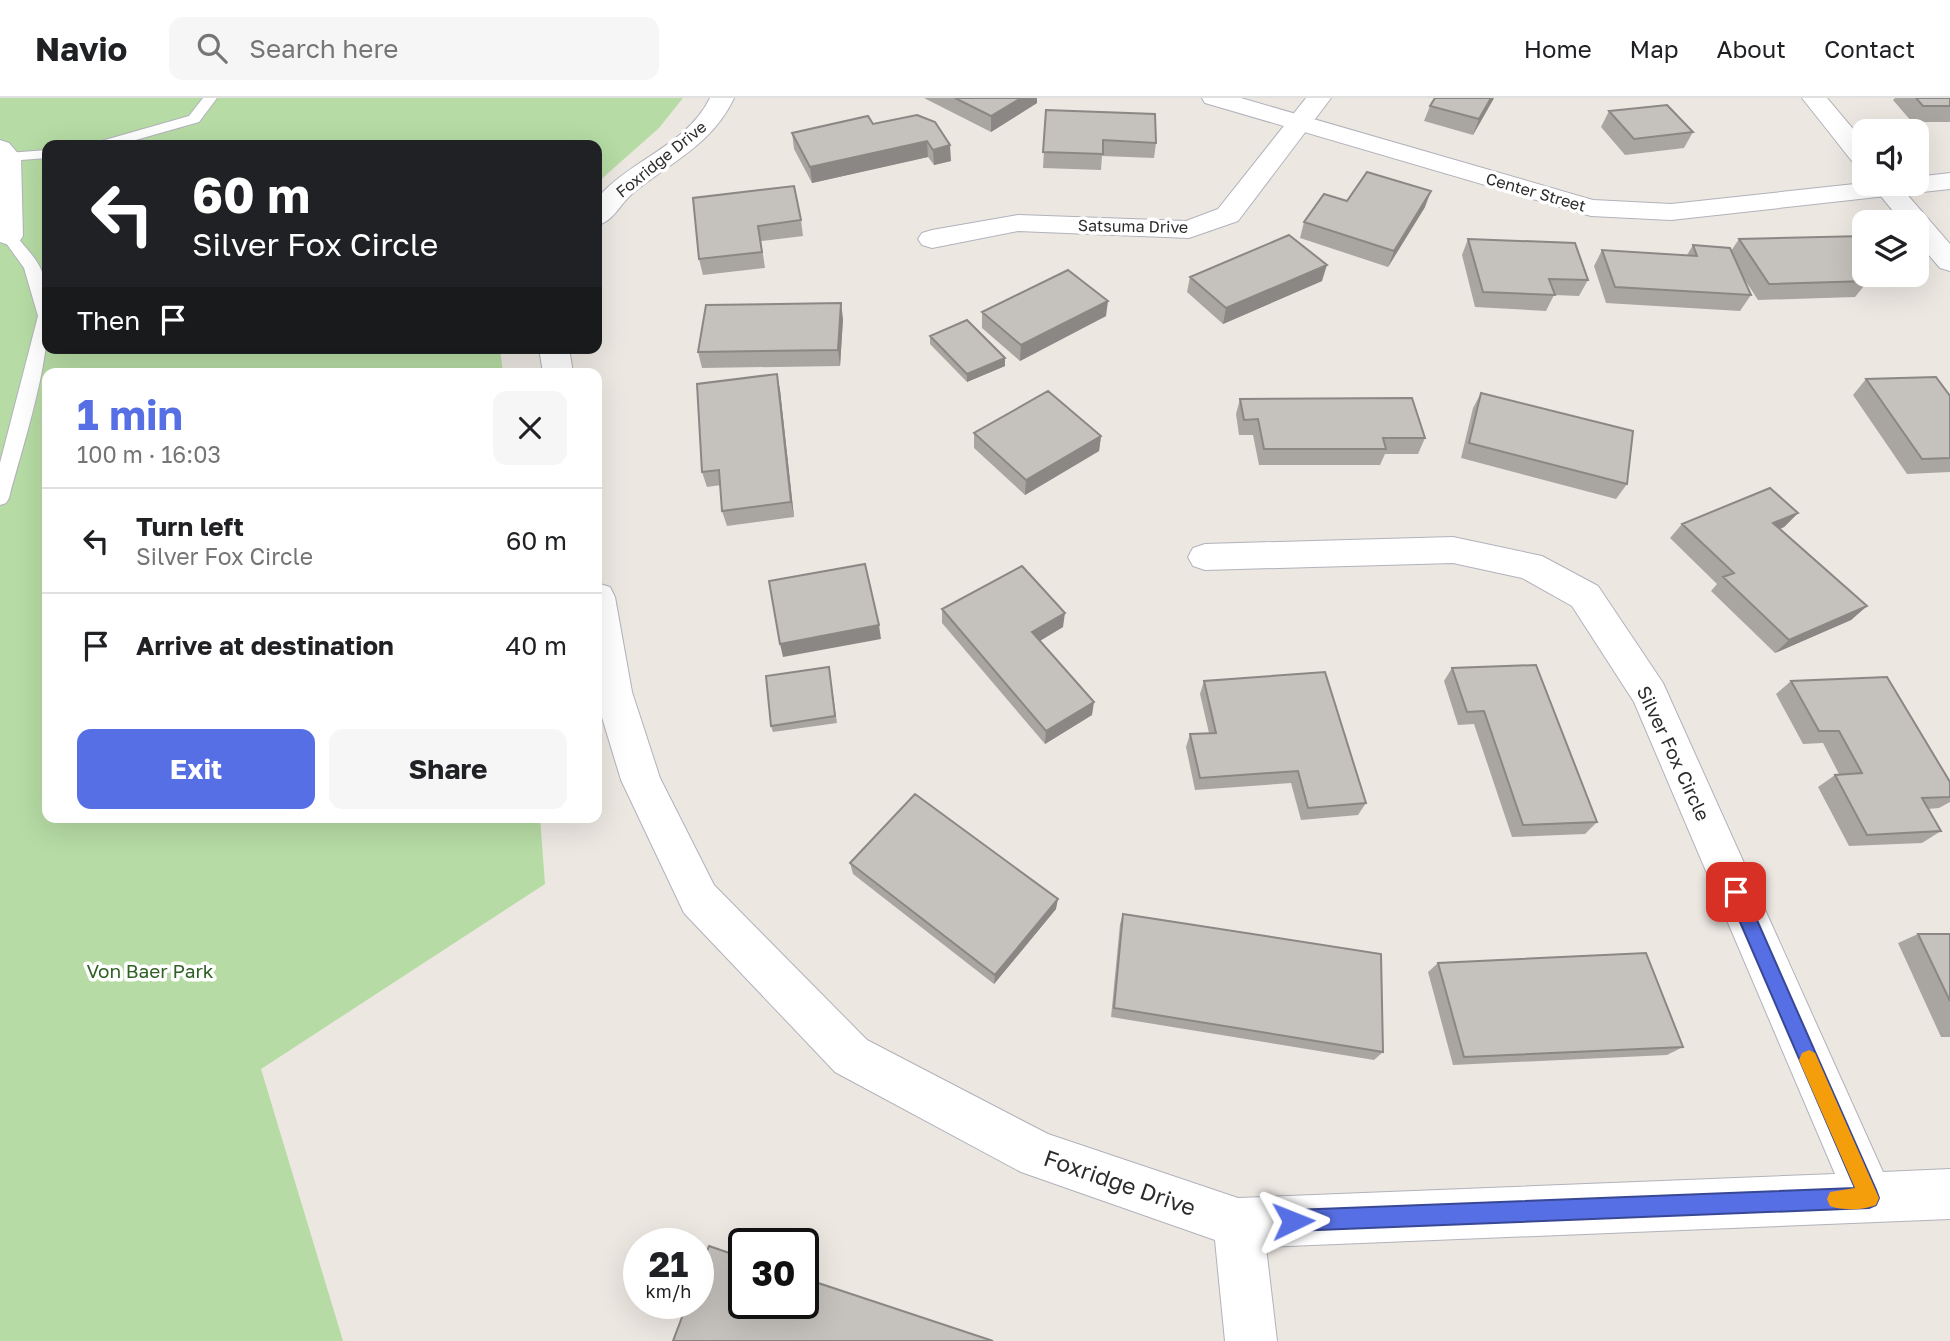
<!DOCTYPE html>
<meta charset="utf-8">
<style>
body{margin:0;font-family:"Golos Text",sans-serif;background:#f6f6f6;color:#202124;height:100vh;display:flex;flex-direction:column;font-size:26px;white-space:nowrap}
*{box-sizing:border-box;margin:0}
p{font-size:23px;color:#757577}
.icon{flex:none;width:38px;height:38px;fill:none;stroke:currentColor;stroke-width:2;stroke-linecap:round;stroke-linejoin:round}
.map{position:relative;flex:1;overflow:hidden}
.side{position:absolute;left:42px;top:270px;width:560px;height:455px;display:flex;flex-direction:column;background:#fff;border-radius:14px;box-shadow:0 7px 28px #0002}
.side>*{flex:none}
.banner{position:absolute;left:42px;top:42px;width:560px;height:214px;border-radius:14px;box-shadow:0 7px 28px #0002;background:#202124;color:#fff;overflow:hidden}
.controls{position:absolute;left:1852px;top:21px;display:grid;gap:14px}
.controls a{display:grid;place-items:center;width:77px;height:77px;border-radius:14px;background:#fff;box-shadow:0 7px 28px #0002;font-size:35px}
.speed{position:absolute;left:623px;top:1130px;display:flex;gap:14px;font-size:35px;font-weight:700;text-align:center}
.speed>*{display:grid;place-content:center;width:91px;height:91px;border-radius:50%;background:#fff;box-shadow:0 7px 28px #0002;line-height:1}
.speed small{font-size:18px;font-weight:400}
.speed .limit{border:4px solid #111;border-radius:10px;background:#fff;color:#111}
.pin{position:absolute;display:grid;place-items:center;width:60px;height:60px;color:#fff;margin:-30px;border-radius:14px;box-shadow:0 4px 10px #0006}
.me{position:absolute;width:77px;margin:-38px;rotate:88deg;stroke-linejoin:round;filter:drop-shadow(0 0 5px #0008)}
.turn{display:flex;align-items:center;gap:24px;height:147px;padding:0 35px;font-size:32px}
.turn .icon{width:91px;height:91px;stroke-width:2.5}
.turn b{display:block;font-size:49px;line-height:60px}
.then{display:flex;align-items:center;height:66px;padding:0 35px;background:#0003;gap:14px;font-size:26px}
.round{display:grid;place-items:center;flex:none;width:74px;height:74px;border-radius:14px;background:#f6f6f6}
.head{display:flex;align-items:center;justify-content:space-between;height:119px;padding:0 35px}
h1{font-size:42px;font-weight:700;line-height:52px;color:#566fe4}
.action{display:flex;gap:14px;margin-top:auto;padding:14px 35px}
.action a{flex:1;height:80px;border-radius:14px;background:#566fe4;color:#fff;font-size:28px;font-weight:700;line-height:80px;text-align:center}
.action a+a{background:#f6f6f6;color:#202124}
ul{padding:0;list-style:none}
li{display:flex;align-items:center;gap:21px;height:105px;padding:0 35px;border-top:2px solid #e0e0e0}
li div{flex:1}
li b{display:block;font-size:26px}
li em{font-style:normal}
header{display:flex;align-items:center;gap:42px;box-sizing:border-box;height:98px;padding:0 35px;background:#fff;border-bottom:2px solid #e0e0e0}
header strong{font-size:33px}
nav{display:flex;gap:38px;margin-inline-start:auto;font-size:24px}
.search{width:490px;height:63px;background:#f6f6f6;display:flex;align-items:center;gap:18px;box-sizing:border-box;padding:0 24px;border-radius:14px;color:#757577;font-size:26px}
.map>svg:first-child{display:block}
.green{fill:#b6dba4}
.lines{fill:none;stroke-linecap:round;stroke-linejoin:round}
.lane-casing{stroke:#b1b2bb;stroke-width:2}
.street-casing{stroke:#b1b2bb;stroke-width:2}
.secondary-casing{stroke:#b1b2bb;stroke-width:2}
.lane{fill:#fff;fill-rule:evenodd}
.street{fill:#fff;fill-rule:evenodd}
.secondary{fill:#fff;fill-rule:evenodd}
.wall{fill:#a9a6a2}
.shaded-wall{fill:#8a8784}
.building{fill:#c5c1bc;stroke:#8a8784;stroke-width:2}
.route{fill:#566fe4;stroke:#384894;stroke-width:2}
.slow{fill:#f59e0b}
.labels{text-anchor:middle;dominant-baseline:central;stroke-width:7;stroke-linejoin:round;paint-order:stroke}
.far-street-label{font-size:16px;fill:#2c2c2c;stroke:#fff}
.street-label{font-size:19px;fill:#2c2c2c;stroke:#fff}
.park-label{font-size:19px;fill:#306124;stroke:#fff}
.near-street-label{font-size:23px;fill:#2c2c2c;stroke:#fff}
</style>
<header>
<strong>Navio</strong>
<div class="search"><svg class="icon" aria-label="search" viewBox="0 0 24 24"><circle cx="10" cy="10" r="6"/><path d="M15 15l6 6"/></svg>Search here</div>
<nav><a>Home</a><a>Map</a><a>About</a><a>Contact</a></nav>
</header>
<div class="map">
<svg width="1950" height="1243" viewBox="0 0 1950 1243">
<rect width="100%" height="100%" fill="#ece7e1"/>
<path class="green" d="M 0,0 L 683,0 L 659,30 L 597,85 L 597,47 L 47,47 L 47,250 L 500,250 L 503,275 L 47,275 L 47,719 L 540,719 L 545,786 L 261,971 L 343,1243 L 0,1243 Z"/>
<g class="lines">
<defs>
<path id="lane" d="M 203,0 L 217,0 L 199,24 L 118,47 L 96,47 L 98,44 L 189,18 Z
M 47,52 L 47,60 L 8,63 L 1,59 L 8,55 Z
M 9,133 L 14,135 C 22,146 34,157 40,169 C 66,225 24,341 9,400 L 6,405 L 0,407 L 0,365 L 38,218 L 24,170 L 1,138 Z"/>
<path id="street" d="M 710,0 L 734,0 C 713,46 669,65 632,96 C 620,106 613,124 597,127 L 597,101 L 603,94 C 636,60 688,45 710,0 Z
M 1306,0 L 1331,0 L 1238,123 L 1189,140 L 1018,133 L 932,150 L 922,147 L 918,141 L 922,135 L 932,132 L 1018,117 L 1186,123 L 1218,111 Z
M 1802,0 L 1827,0 L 1864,44 L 1864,69 L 1855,67 Z
M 0,42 L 9,45 L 21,59 L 23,138 L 19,144 L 9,147 L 0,144 Z
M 1871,86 L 1898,86 L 1950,146 L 1950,173 L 1940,170 L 1916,142 L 1916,124 L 1902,124 Z
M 539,250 L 569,250 L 573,275 L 543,275 Z
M 1453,439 L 1542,458 L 1598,488 L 1663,585 L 1883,1074 L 1950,1071 L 1950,1121 L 1266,1149 L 1277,1243 L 1225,1243 L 1215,1142 L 1021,1074 L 835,974 L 684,815 L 621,682 L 597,603 L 597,485 L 610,489 L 615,499 L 632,594 L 660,680 L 714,787 L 867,942 L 1048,1036 L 1238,1100 L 1835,1076 L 1634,604 L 1572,508 L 1522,480 L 1453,465 L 1205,472 L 1193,468 L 1188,459 L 1193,450 L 1205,446 Z"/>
<path id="secondary" d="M 1202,0 L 1241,0 L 1593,102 L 1671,106 L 1864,85 L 1916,86 L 1916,79 L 1950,75 L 1950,91 L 1671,122 L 1591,118 L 1205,5 Z"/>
</defs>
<use href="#lane" class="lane-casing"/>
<use href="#street" class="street-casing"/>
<use href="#secondary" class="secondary-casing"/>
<use href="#lane" class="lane"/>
<use href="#street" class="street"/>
<use href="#secondary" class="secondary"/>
</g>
<path class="wall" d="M 924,0 L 1037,0 L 1037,5 L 991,34 Z
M 1435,0 L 1494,0 L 1473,37 L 1424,23 L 1430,8 Z
M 1895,0 L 1950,0 L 1950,24 L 1912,24 L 1893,2 Z
M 1046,12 L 1156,45 L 1154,60 L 1102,58 L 1101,72 L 1043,70 Z
M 1609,13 L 1693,34 L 1684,50 L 1625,57 L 1601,29 Z
M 917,17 L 951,63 L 934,67 L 928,59 L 812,85 L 794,51 L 792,35 L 873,26 Z
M 693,100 L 801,122 L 803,138 L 761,143 L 765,170 L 703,177 L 699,161 Z
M 1347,103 L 1425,109 L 1388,169 L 1300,140 L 1304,124 Z
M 1864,138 L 1864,177 L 1896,177 L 1888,187 L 1864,188 L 1855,199 L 1758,202 L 1743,179 L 1751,197 L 1740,213 L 1606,205 L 1594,168 L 1602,152 L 1687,157 L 1693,147 L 1731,153 L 1739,141 Z
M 1468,141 L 1588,182 L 1579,198 L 1554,197 L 1546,213 L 1475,209 L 1462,157 Z
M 1190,179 L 1322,183 L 1223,226 L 1187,194 Z
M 982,214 L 1106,218 L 1020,263 L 982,230 Z
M 843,221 L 840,268 L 702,270 L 698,254 Z
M 930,238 L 1005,268 L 967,284 L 930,246 Z
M 1866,281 L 1950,298 L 1950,374 L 1907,376 L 1853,297 Z
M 780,292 L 794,419 L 727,428 L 722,413 L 721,387 L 707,389 L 702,374 Z
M 1481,295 L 1627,386 L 1616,401 L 1461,360 L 1473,310 Z
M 1240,301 L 1425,340 L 1418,356 L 1385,356 L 1380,367 L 1259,367 L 1253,337 L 1239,337 L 1236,316 Z
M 974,335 L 1101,338 L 1099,353 L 1025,397 L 974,350 Z
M 1798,415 L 1784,429 L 1780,431 L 1867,508 L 1851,522 L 1775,555 L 1711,493 L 1717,486 L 1670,440 L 1682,426 Z
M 942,511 L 1063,529 L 1040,543 L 1092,617 L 1045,646 L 942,525 Z
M 1452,570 L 1597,724 L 1585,736 L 1512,739 L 1474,626 L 1458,627 L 1444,583 Z
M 830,575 L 837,625 L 773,634 L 771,628 Z
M 1204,583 L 1366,705 L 1358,717 L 1301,722 L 1291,685 L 1195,692 L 1186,649 L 1190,636 L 1209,635 L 1200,596 Z
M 1791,583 L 1950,684 L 1950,704 L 1939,710 L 1928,711 L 1941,733 L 1922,745 L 1849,748 L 1818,689 L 1835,677 L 1839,676 L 1823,645 L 1803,646 L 1776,596 Z
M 850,765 L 1056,811 L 994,886 L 853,776 Z
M 1123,816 L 1383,954 L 1374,962 L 1111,919 L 1120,826 Z
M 1918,836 L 1950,836 L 1950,939 L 1941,939 L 1898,845 Z
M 1438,865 L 1683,949 L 1667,957 L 1453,967 L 1428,874 Z"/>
<path class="shaded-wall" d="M 1021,0 L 1037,0 L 1037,5 L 991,34 L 991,18 Z
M 1491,0 L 1494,0 L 1473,37 L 1479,21 Z
M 927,43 L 928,59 L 812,85 L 810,69 Z
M 950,47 L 951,63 L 934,67 L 933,52 Z
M 1431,93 L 1425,109 L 1388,169 L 1394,153 Z
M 1327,167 L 1322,183 L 1223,226 L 1226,210 Z
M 1108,203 L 1106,218 L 1020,263 L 1021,247 Z
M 841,205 L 843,221 L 840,268 L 838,252 Z
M 1005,260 L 1005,268 L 967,284 L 967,276 Z
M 777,276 L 780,292 L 794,419 L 791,404 Z
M 1101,338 L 1099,353 L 1025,397 L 1026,382 Z
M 1798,415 L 1784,429 L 1760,440 L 1773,425 Z
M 1867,508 L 1851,522 L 1775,555 L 1789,542 Z
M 1065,515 L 1063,529 L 1031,548 L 1032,534 Z
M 879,527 L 881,541 L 783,559 L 780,546 Z
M 1094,604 L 1092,617 L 1045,646 L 1046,633 Z
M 1058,801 L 1056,811 L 994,886 L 995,877 Z"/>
<path class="building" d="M 955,0 L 1021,0 L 991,18 Z
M 1435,0 L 1491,0 L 1479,21 L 1430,8 Z
M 1916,0 L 1950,0 L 1950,8 L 1923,8 Z
M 1667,7 L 1693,34 L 1634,41 L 1609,13 Z
M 1046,12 L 1155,16 L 1156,45 L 1103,42 L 1103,56 L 1043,54 Z
M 917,17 L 935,24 L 950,47 L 933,52 L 927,43 L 810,69 L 792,35 L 868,18 L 873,26 Z
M 1367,74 L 1431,93 L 1394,153 L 1304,124 L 1324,96 L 1347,103 Z
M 794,88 L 801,122 L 758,128 L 762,154 L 699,161 L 693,100 Z
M 1289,137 L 1327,167 L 1226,210 L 1190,179 Z
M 1864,138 L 1864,172 L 1860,172 L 1868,183 L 1769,186 L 1739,141 Z
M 1468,141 L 1575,145 L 1588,182 L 1549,181 L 1555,197 L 1483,194 Z
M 1693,147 L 1730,150 L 1751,197 L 1615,189 L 1602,152 L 1697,158 Z
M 1068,172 L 1108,203 L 1021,247 L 982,214 Z
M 841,205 L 838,252 L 698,254 L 706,207 Z
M 967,222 L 1005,260 L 967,276 L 930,238 Z
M 777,276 L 791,404 L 722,413 L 719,372 L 702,374 L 697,286 Z
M 1936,279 L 1950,298 L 1950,360 L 1922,361 L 1866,281 Z
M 1048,293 L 1101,338 L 1026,382 L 974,335 Z
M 1481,295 L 1633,333 L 1627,386 L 1469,345 Z
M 1412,300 L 1425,340 L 1383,340 L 1386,351 L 1264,351 L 1258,321 L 1244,322 L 1240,301 Z
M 1770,390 L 1798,415 L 1773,425 L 1867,508 L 1789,542 L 1723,479 L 1734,475 L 1682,426 Z
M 865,466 L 879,527 L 780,546 L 769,483 Z
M 1022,468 L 1065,515 L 1032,534 L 1094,604 L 1046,633 L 942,511 Z
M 1536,567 L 1597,724 L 1523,727 L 1484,613 L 1467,614 L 1452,570 Z
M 829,569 L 835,618 L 771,628 L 766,578 Z
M 1325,574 L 1366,705 L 1308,710 L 1298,673 L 1200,680 L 1190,636 L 1216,635 L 1204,583 Z
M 1887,579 L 1950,684 L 1950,699 L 1922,700 L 1941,733 L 1867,737 L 1835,677 L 1862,675 L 1839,633 L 1819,633 L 1791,583 Z
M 915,696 L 1058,801 L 995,877 L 850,765 Z
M 1123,816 L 1381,856 L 1383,954 L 1114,910 Z
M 1918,836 L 1950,836 L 1950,903 Z
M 1646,855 L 1683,949 L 1464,959 L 1438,865 Z
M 709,1148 L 744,1160 L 744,1206 L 803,1206 L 803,1180 L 993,1243 L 673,1243 L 687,1206 L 698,1206 L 698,1176 Z"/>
<path class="route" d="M 1736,786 L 1742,788 L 1876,1092 L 1879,1100 L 1876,1107 L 1869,1110 L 1293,1133 L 1285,1130 L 1282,1123 L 1285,1115 L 1293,1112 L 1855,1090 L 1727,794 L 1730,788 Z"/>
<path class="slow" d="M 1809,952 L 1815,955 L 1879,1100 L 1876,1107 C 1864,1112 1843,1113 1830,1108 L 1827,1101 L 1830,1094 L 1855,1090 L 1799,962 L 1802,955 Z"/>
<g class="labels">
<g class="far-street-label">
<text transform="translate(661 61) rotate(-39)">Foxridge Drive</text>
<text transform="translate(1536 94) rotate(16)">Center Street</text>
<text transform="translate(1133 128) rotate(1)">Satsuma Drive</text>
</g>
<g class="street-label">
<text transform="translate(1674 655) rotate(65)">Silver Fox Circle</text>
</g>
<g class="park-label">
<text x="150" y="872">Von Baer Park</text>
</g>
<g class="near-street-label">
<text transform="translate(1120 1084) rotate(19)">Foxridge Drive</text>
</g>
</g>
</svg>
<div class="controls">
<a><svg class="icon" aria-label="sound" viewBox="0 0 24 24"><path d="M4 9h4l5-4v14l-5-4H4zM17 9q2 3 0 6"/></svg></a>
<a><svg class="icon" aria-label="layers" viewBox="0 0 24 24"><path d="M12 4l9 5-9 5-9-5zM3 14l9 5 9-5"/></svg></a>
</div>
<div class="speed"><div>21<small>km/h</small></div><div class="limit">30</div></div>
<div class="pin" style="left:1736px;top:794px;background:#d93025"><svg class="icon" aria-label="arrive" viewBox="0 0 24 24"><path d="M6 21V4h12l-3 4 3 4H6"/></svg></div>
<svg class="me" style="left:1293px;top:1123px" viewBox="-20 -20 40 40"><path d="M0-17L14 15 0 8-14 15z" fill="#566fe4" stroke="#fff" stroke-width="4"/></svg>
<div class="banner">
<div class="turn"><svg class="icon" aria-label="left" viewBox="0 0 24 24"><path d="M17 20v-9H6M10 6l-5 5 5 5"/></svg><div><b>60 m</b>Silver Fox Circle</div></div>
<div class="then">Then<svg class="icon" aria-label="arrive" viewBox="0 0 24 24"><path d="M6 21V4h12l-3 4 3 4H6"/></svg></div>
</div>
<section class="side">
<div class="head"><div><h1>1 min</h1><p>100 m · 16:03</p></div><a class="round"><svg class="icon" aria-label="close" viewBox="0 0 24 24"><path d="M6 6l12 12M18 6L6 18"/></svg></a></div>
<ul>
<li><svg class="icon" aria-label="left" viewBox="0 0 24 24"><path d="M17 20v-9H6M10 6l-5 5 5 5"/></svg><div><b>Turn left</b><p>Silver Fox Circle</p></div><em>60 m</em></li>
<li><svg class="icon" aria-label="arrive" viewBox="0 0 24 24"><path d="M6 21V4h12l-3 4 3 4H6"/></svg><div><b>Arrive at destination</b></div><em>40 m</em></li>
</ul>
<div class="action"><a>Exit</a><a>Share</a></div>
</section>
</div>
